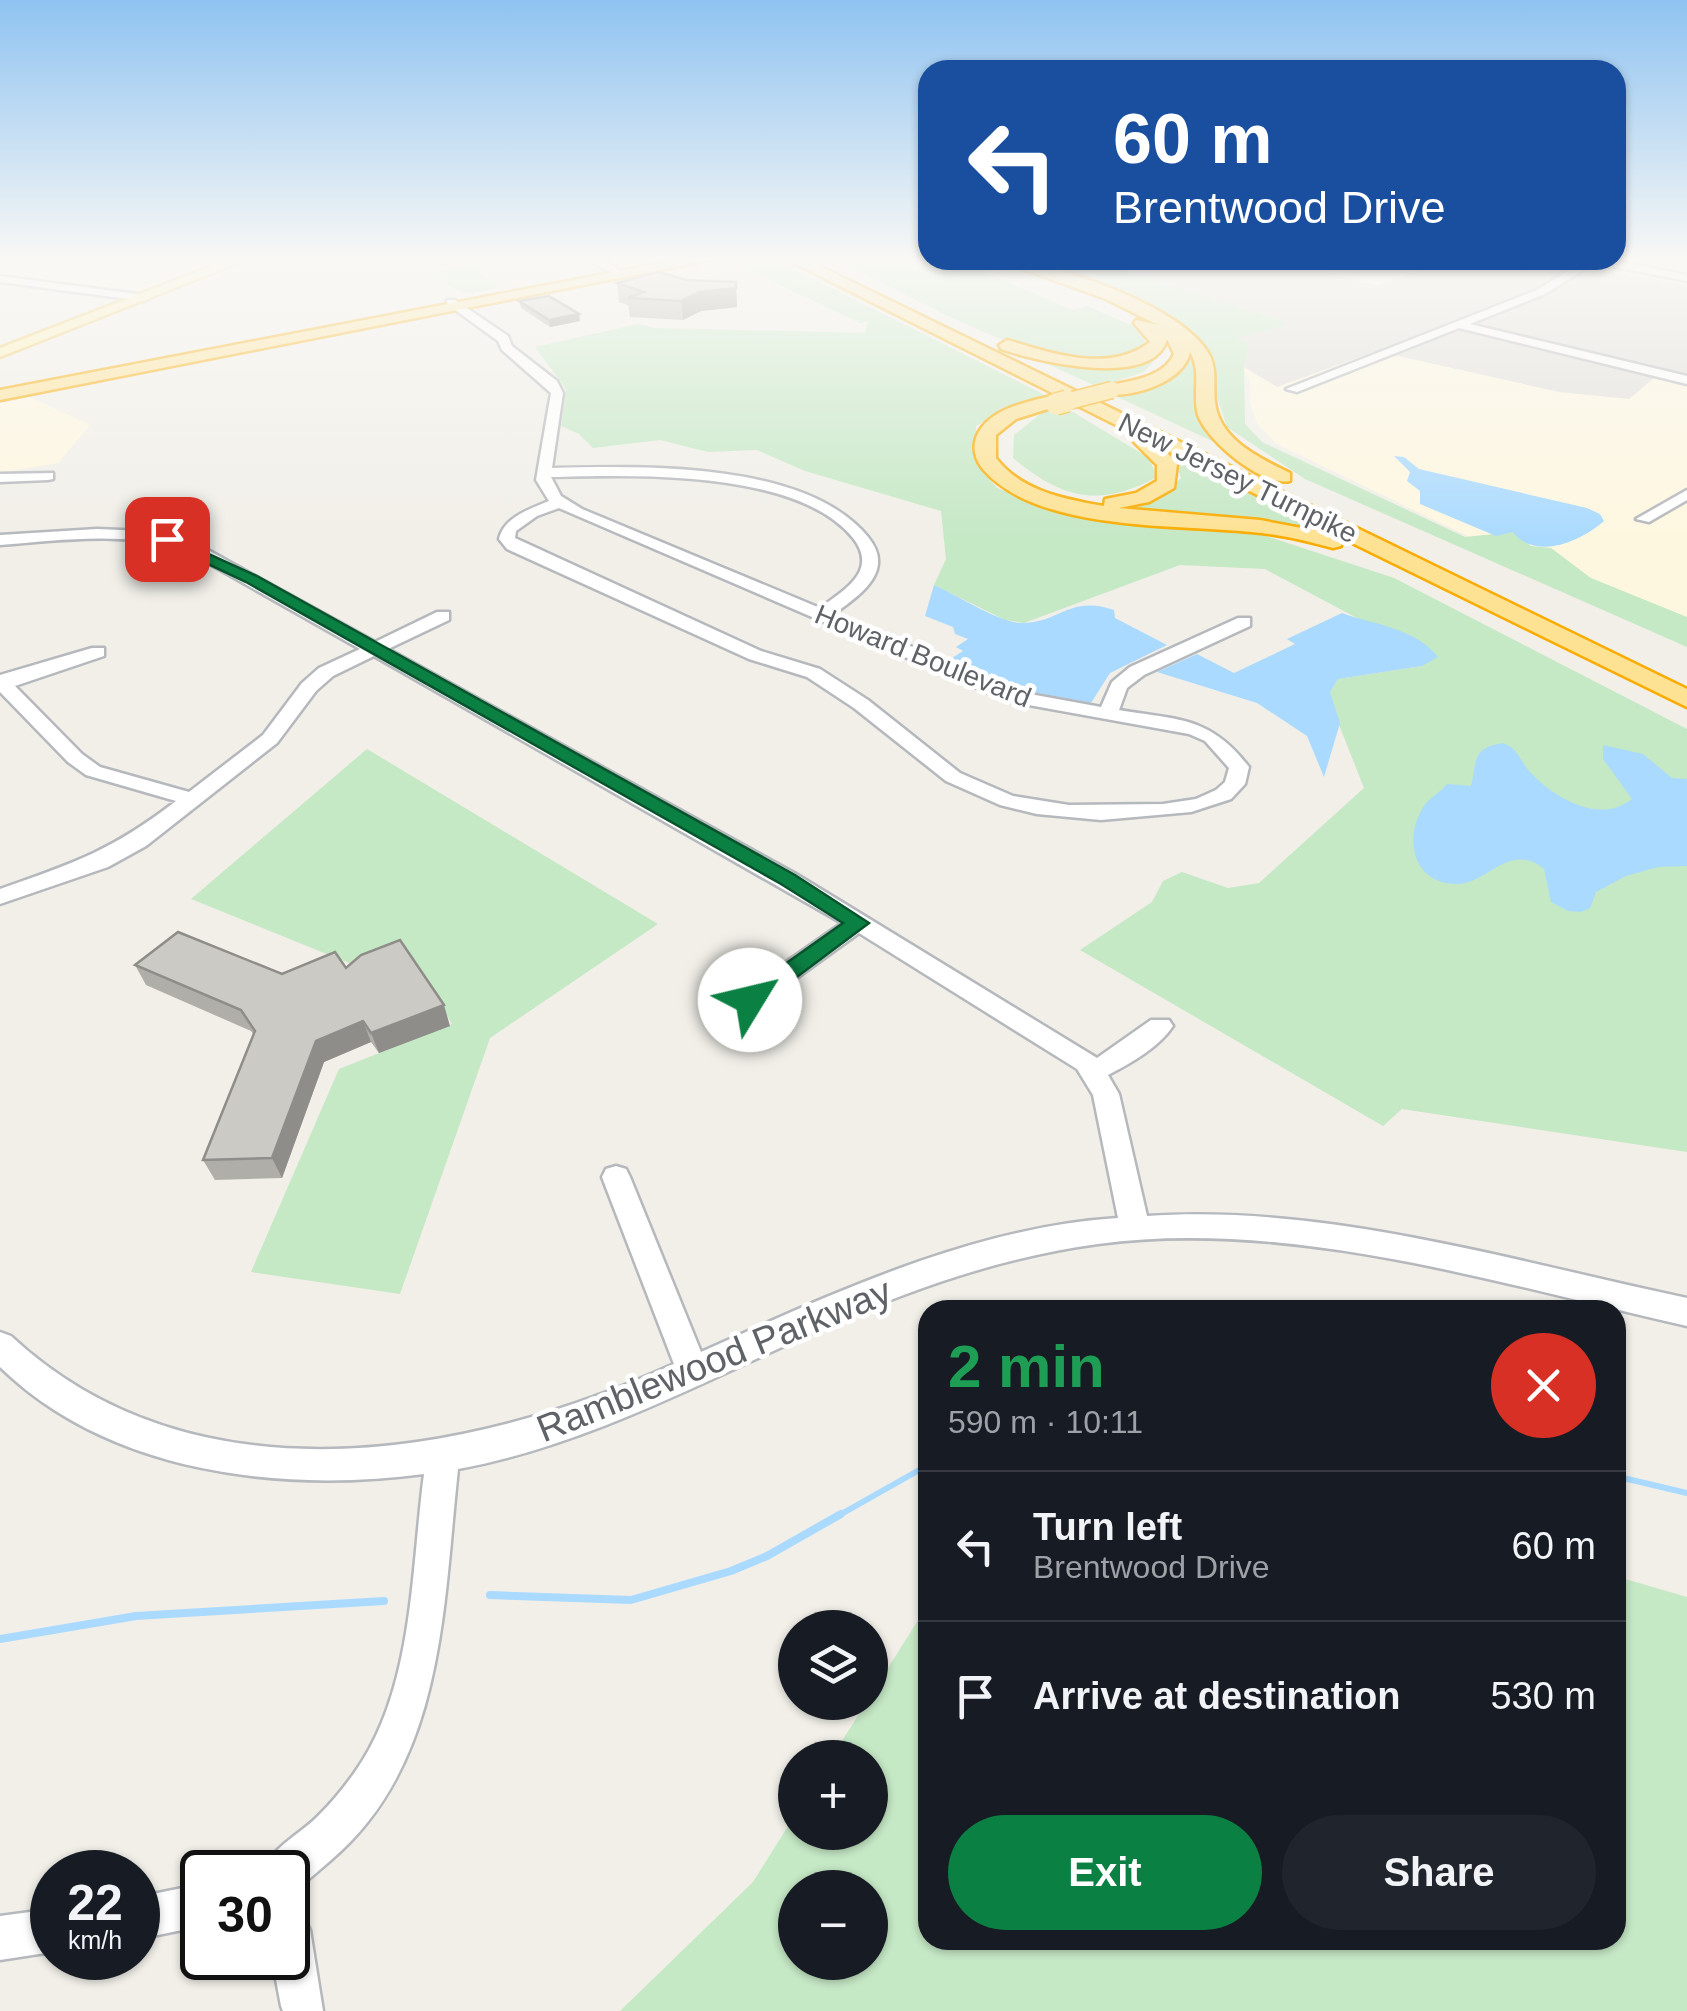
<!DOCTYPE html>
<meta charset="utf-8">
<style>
body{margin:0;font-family:Arial,sans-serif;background:#20242c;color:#f1f3f6;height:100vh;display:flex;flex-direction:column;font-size:38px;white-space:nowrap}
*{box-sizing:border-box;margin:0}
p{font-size:32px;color:#9ea1a6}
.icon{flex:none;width:55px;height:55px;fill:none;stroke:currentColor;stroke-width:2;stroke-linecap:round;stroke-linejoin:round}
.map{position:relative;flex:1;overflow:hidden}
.drawer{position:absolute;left:918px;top:1300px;width:708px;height:650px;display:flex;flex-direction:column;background:#171b24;border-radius:30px;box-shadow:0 2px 8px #0004}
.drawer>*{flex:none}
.guide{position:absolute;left:918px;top:60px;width:708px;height:210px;border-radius:30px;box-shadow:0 2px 8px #0004;background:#1a4fa0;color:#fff;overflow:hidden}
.controls{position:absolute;left:778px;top:1610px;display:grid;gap:20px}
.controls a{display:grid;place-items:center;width:110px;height:110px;border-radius:50%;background:#171b24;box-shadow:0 2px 8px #0004;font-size:50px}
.speed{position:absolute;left:30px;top:1850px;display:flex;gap:20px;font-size:50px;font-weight:700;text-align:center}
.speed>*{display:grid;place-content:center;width:130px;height:130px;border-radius:50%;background:#171b24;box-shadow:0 2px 8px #0004;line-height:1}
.speed small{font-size:25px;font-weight:400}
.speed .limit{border:5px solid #111;border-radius:15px;background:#fff;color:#111}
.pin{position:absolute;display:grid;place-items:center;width:85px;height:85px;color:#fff;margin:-42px;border-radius:20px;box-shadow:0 5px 15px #0006}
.me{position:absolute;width:110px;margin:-55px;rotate:54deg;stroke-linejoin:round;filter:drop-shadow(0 0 8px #0008)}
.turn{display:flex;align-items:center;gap:35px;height:210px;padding:0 30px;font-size:45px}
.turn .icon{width:130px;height:130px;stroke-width:2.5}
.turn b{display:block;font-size:70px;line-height:85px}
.round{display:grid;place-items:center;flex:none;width:105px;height:105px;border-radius:52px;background:#20242c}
.overview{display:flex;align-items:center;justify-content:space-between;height:170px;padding:0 30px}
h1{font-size:60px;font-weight:700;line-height:75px;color:#1e9e55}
.cta{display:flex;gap:20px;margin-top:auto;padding:20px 30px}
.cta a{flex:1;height:115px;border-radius:60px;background:#0b8043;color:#fff;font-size:40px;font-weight:700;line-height:115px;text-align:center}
.cta a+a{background:#20242c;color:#f1f3f6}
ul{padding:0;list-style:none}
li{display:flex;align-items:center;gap:30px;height:150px;padding:0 30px;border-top:2px solid #363941}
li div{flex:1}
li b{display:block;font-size:38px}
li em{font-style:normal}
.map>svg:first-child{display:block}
.commercial{fill:#fef7e0}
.industrial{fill:#e0deda}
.green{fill:#c5e8c5;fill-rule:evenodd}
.water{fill:#aadaff}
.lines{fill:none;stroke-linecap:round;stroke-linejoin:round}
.stream-far1{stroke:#aadaff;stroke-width:6}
.stream{stroke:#aadaff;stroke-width:8}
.minor-casing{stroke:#b5b8bc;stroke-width:5}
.major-casing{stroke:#f2c960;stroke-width:5}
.highway-casing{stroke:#f9ab00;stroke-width:5}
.minor{fill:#fff;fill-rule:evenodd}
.major{fill:#fff2af;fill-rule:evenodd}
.highway{fill:#fde293;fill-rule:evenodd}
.highway-bridge-far1-casing{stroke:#f9ab00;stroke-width:19;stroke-linecap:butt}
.highway-bridge-casing{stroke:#f9ab00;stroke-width:24;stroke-linecap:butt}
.highway-bridge-far1{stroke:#fde293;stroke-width:16}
.highway-bridge{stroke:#fde293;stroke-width:21}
.wall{fill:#afaea9}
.shaded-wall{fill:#8f8d8a}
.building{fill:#cccac5;stroke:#8f8d8a;stroke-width:2.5}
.route{fill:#0b8043;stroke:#07532c;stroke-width:2.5}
.labels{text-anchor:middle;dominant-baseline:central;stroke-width:9;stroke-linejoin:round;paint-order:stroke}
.far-street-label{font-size:28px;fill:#5f6368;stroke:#fff}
.near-street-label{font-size:38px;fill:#5f6368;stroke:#fff}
</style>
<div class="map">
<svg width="1687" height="2011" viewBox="0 0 1687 2011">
<rect width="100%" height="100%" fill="#f1efe8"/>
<path class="commercial" d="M 0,257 L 235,257 L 144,291 L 0,275 Z
M 1615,257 L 1687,257 L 1687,642 L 1277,444 L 1258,425 L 1250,403 L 1250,381 L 1226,341 L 1196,316 L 1055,260 Z
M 30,397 L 90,425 L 58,463 L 0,473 L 0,403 Z"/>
<path class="industrial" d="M 1091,260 L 1284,260 L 1376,286 L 1448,260 L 1538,260 L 1687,285 L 1687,380 L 1659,374 L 1629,399 L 1559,392 L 1376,351 L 1277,387 L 1244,367 L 1248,344 L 1236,337 L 1281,320 Z"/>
<path class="green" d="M 497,257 L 546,261 L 528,258 L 480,266 L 482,275 L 500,287 C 463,297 460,295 433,272 Z
M 747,257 L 770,257 L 1047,396 L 1007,408 L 976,426 L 975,462 L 997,488 L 1048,507 L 1260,534 L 1394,578 L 1687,729 L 1687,1152 L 1402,1109 L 1383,1126 L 1080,950 L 1152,902 L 1163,881 L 1182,872 L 1228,888 L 1259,883 L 1364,788 L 1332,707 L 1330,692 L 1338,679 L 1422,666 L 1357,618 L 1265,569 L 1180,565 L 1024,623 L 1005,620 L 934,585 L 946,559 L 941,511 L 805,471 L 757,450 L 708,452 L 660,440 L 593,448 L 579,434 L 561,426 L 566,389 L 535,347 L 638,324 L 655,328 L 865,333 L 869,321 L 860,323 L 729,261 Z
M 831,257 L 978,260 L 996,265 L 988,273 L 1072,310 L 1087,306 L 1147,332 L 1141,351 C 1131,354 1121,358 1111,360 C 1036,372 900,290 831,257 Z
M 1028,260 L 1091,260 L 1281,320 L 1285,326 L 1237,338 L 1249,343 L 1244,367 L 1245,424 L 1262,442 L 1465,537 L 1513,532 L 1531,546 L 1551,548 L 1591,578 L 1687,617 L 1687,647 L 1305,479 L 1227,427 L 1197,336 L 1147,301 L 1099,280 Z
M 1165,349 L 1144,372 L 1098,387 L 1036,359 C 1081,365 1122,368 1165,349 Z
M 1191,360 L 1225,447 L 1111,394 L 1158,384 Z
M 1063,406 L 1149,458 L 1157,477 C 1100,508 1062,499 1013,458 L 1014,435 L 1044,411 Z
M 1172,453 L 1343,539 L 1281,525 L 1103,508 C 1135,505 1159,504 1181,478 Z
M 367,749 L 658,924 L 490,1038 L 400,1294 L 251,1272 L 339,1069 L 452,1024 L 412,957 L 371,972 L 191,899 Z
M 1615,1576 L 1687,1597 L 1687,2011 L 620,2011 L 753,1882 L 795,1815 L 795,1832 L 870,1832 L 870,1758 L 832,1757 L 927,1606 L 928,1940 L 1615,1940 ZM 795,1888 L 870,1888 L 870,1962 L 795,1962 Z"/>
<path class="water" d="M 1394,456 L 1404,457 L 1419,469 L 1587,508 L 1600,514 L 1604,521 C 1580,542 1535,561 1513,532 L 1496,536 L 1420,504 L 1420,491 L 1407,481 L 1410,472 Z
M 934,585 C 957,595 999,623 1022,623 C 1060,623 1069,595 1114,610 L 1115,618 L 1167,645 L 1110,673 L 1091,703 L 1021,690 L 949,660 L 963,651 L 956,647 L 968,639 L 955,634 L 953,627 L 925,616 Z
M 1342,613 C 1375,625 1415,628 1438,657 L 1422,666 L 1338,679 L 1330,692 L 1340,723 L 1324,777 L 1307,736 L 1257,703 L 1157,672 L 1197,654 L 1234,673 L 1295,644 L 1287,639 Z
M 1503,743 C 1518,748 1520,761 1530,772 C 1554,798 1600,825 1632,799 L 1603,759 L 1603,745 L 1643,754 L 1672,778 L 1687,779 L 1687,866 L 1658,867 L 1626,876 L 1596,892 L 1590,908 L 1581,912 L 1568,911 L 1551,902 L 1544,869 C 1510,841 1488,883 1458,884 C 1412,885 1403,837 1424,806 C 1430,797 1440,793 1447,784 L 1471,786 C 1477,762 1471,748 1503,743 Z"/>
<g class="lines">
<path class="stream-far1" d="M 1615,1476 L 1687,1493
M 836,1517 L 928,1465"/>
<path class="stream" d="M 490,1595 L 631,1600 L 731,1571 L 767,1556 L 841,1514
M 0,1639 L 136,1616 L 384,1601"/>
<defs>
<path id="minor" d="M 585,257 L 598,257 L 621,271 L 612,273 Z
M 1586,260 L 1609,260 L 1687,275 L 1687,281 L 1595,263 L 1545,294 L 1470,324 L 1687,376 L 1687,384 L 1459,328 L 1297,392 L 1286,389 L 1537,290 Z
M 0,276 L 144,295 L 150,298 L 144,301 L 0,282 Z
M 447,300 L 455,300 L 508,336 L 512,346 L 557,381 L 563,393 L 552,468 C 643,466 806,461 868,537 C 896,571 860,595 834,614 L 1019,692 L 1101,707 L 1112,682 L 1130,667 L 1238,618 L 1250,618 L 1250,626 L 1144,675 L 1127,688 L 1119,710 C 1178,720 1210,716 1249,767 L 1245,784 L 1231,799 L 1191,812 L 1101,820 L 1037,814 L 1000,805 L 946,781 L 854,708 L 807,677 L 749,659 L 507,549 L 499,539 C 504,517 530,509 549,501 L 536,480 L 551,393 L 502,350 L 498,341 L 447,304 ZM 551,477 C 633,475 797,469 853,538 C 879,571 844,590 820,608 L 582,509 L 561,496 ZM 559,508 L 1007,701 L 1189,734 L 1205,741 L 1229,768 L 1225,782 L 1216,790 L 1196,799 L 1163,804 L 1069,805 L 1013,796 L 960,773 L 868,700 L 820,669 L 761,651 L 515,538 L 516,531 L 537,516 Z
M 53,473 L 53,479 L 48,480 L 0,482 L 0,474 Z
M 1687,490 L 1687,500 L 1649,522 L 1636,519 Z
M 97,529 L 145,531 L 197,544 L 375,642 L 437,612 L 449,612 L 449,620 L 388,649 L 796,874 L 1097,1058 L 1151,1020 L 1169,1020 L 1173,1026 C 1158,1048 1131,1063 1108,1075 L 1119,1094 L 1147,1216 C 1328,1204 1512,1261 1687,1298 L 1687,1326 C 1500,1284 1291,1218 1098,1244 C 1031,1253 964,1272 901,1296 C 753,1352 615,1440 458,1469 C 443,1606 445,1763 331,1860 C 317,1872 304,1885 288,1892 L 288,1872 L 263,1872 C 273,1845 302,1834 321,1813 C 333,1801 345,1786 355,1772 C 414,1689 411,1571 424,1474 C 279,1493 109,1473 0,1367 L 0,1332 L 11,1336 C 193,1506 468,1458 674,1364 L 602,1177 L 606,1169 L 616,1166 L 626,1169 L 630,1177 L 701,1352 C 832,1294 973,1227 1118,1218 L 1093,1095 L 1077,1069 L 859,933 L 758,1006 L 740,1006 L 737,1000 L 740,994 L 842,923 L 374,656 L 333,676 L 316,691 L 277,743 L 146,846 L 108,867 L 0,904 L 0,889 C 74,863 113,850 176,801 L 86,775 L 68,762 L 0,692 L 0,675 L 92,648 L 104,648 L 104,656 L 15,686 L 82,754 L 100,767 L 189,792 L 263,735 L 302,683 L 319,668 L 360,649 L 185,550 C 125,531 62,540 0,545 L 0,535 Z
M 202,1884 L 202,1926 L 138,1939 L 138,1897 Z
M 288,1908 L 303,1915 L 310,1930 L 323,2011 L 283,2011 L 281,2006 L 272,1958 L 288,1958 Z
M 52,1909 L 52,1952 L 0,1960 L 0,1916 Z"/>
<path id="major" d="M 235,257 L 253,257 L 0,357 L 0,348 Z"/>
<path id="highway" d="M 693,257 L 725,257 L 0,400 L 0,390 Z
M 782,257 L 801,257 L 1687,689 L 1687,707 L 1342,538 L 1341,546 L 1333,548 C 1306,541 1279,534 1251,532 C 1175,524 1035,532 982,468 C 972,455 972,440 982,427 C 998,407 1028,402 1051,396 L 1057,398 L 1057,406 L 1016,419 L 996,435 L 996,458 C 1021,491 1064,499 1104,506 L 1105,499 L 1136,493 L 1157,481 L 1157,465 L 1134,442 L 1134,434 ZM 1163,448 L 1338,535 L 1260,520 L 1119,508 L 1149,502 L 1174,488 L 1177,464 Z
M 997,260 C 1050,260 1185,306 1210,356 C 1217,370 1213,387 1215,402 C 1219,440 1260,458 1290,473 L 1290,481 C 1262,487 1207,441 1198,415 C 1192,394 1202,372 1190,352 C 1184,382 1133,398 1106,394 L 1106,386 C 1128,381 1164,378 1174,354 L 1167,339 C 1154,390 1034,361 1001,349 L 999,345 L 1007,340 C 1052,353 1109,374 1150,342 L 1134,323 L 1136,320 L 1158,325 L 1106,299 Z"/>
</defs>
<use href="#minor" class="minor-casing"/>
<use href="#major" class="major-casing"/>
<use href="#highway" class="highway-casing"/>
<use href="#minor" class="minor"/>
<use href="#major" class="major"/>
<use href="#highway" class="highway"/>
<defs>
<path id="highway-bridge-far1" d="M 1057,404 L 1112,390"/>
<path id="highway-bridge" d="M 1056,404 L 1067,401"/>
</defs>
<use href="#highway-bridge-far1" class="highway-bridge-far1-casing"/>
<use href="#highway-bridge" class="highway-bridge-casing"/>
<use href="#highway-bridge-far1" class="highway-bridge-far1"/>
<use href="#highway-bridge" class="highway-bridge"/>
</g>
<path class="wall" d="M 687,280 L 736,282 L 737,307 L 701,311 L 683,320 L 630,317 L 628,305 L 619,302 L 617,283 Z
M 519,301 L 580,321 L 550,327 L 521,308 Z
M 135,965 L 282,974 L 346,968 L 450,1026 L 379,1053 L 371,1042 L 324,1062 L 282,1178 L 215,1180 L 203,1160 L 254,1035 L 251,1031 L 146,985 Z"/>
<path class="shaded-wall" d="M 736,288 L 737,307 L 701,311 L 683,320 L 681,301 L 699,292 Z
M 579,314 L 580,321 L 550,327 L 549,320 Z
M 444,1005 L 450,1026 L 379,1053 L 371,1033 Z
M 363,1021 L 371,1042 L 324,1062 L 282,1178 L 272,1158 L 316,1041 Z"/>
<path class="building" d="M 658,272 L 687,280 L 736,282 L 736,288 L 699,292 L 681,301 L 628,298 L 644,292 L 617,283 Z
M 549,296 L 579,314 L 549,320 L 519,301 Z
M 178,932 L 282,974 L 335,952 L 346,968 L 361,955 L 400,940 L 444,1005 L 371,1033 L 363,1021 L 316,1041 L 272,1158 L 203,1160 L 255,1031 L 241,1010 L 135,965 Z"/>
<linearGradient id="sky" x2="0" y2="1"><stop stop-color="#8fc3f1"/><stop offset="0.48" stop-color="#f9f8f5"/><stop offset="1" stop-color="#f9f8f5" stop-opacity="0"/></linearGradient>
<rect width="1687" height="539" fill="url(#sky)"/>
<path class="route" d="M 167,535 L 257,576 L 795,875 L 869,923 L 758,1006 L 741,1006 L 738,1000 L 741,995 L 843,923 L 781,884 L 246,582 L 162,542 L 162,536 Z"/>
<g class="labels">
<g class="far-street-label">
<text transform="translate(1238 478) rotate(26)">New Jersey Turnpike</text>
<text transform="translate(923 656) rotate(22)">Howard Boulevard</text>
</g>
<g class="near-street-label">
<text transform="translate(714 1360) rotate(-22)">Ramblewood Parkway</text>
</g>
</g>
</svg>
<div class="controls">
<a><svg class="icon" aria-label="layers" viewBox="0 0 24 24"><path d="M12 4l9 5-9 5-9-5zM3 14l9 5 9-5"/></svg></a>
<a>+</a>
<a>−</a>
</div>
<div class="speed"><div>22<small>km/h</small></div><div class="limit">30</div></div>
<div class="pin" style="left:167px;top:539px;background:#d93025"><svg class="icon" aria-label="arrive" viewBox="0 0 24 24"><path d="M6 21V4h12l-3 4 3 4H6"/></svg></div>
<svg class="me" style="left:750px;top:1000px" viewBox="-20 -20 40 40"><circle r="19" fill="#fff"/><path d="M0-13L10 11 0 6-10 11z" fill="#0b8043"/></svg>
<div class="guide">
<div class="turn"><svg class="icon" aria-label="left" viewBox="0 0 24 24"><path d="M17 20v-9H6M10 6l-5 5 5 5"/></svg><div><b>60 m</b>Brentwood Drive</div></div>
</div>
<section class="drawer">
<div class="overview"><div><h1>2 min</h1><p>590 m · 10:11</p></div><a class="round" style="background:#d93025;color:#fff"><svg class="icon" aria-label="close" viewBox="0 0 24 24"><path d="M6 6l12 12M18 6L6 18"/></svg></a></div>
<ul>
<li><svg class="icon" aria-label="left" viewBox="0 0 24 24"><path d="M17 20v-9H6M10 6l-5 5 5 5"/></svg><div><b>Turn left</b><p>Brentwood Drive</p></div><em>60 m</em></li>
<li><svg class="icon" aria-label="arrive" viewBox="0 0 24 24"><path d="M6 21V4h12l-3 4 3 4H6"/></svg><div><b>Arrive at destination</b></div><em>530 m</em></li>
</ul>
<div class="cta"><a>Exit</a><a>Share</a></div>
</section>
</div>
